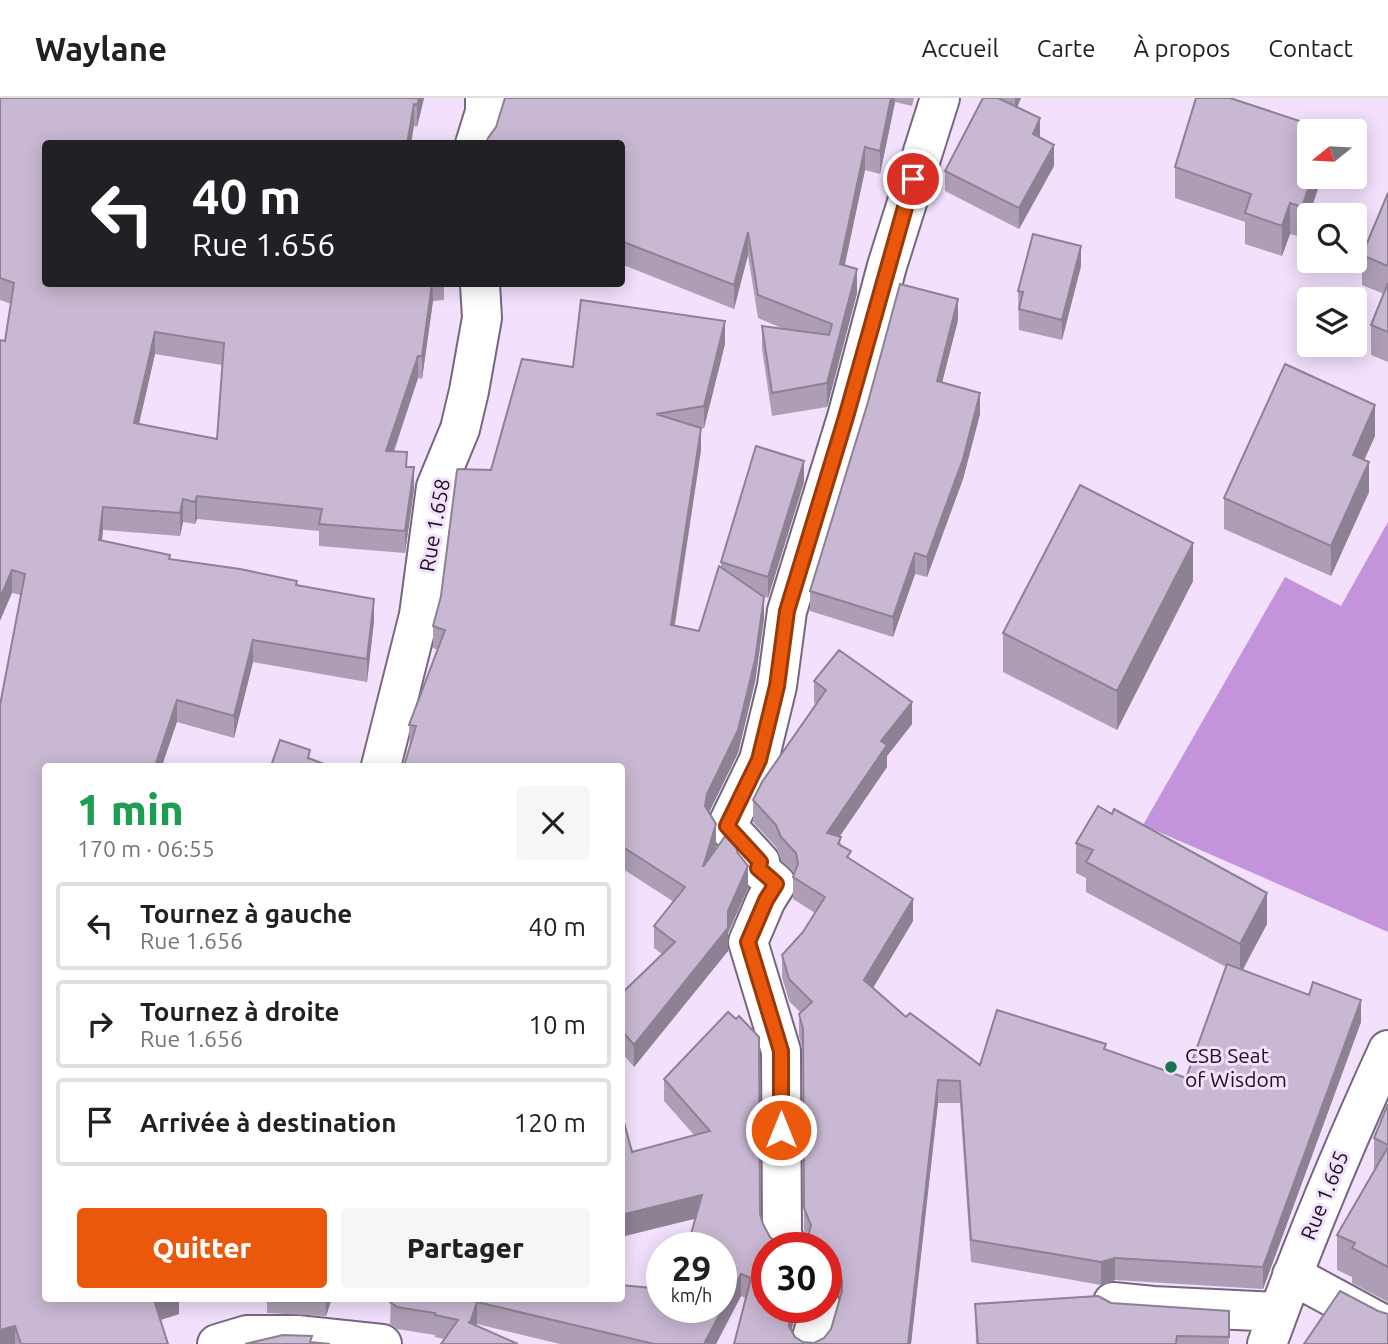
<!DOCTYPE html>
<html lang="fr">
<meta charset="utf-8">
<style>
body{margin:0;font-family:Ubuntu,sans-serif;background:#f6f6f6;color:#202124;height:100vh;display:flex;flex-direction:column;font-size:26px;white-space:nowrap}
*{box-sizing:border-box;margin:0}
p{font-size:23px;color:#757577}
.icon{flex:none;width:38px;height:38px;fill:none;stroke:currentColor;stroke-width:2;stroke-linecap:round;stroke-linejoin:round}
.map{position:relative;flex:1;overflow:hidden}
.details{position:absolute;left:42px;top:665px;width:583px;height:539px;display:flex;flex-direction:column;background:#fff;border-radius:7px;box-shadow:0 4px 18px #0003}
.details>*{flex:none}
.banner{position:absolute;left:42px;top:42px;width:583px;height:147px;border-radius:7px;box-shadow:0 4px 18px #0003;background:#202124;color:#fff;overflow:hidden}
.needle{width:46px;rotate:252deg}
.buttons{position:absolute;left:1297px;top:21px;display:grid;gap:14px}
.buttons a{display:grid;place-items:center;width:70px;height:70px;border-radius:7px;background:#fff;box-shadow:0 4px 18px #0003;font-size:35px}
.speed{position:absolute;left:646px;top:1134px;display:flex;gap:14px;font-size:35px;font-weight:700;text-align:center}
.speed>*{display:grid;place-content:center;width:91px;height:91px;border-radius:50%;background:#fff;box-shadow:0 4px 18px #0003;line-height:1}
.speed small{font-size:18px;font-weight:400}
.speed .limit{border:10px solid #d22;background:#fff;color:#111}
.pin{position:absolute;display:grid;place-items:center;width:60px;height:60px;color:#fff;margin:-30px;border:4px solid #fff;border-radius:50%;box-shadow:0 2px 7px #0007}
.me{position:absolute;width:77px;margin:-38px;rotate:0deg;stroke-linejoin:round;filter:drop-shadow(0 0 5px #0008)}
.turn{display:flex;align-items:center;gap:24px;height:147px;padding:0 35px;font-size:32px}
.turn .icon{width:91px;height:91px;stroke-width:2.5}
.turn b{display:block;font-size:49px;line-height:60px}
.round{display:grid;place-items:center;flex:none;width:74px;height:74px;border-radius:7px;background:#f6f6f6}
.overview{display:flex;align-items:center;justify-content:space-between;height:119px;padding:0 35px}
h1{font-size:42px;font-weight:800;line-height:52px;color:#1e9e55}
.primary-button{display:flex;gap:14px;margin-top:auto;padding:14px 35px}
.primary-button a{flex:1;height:80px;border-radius:7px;background:#ea580c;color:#fff;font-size:28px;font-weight:800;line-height:80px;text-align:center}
.primary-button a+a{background:#f6f6f6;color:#202124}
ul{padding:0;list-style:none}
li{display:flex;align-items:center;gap:21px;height:88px;margin:0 14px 10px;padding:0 21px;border:4px solid #e0e0e0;border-radius:7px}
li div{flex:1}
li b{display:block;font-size:26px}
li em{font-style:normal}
header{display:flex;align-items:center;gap:42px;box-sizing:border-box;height:98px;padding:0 35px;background:#fff;border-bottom:2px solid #e0e0e0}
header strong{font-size:33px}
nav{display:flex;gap:38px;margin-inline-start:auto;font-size:24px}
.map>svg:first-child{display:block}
.forest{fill:#c394dc}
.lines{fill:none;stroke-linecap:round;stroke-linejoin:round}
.street-casing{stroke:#76677f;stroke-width:42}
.street{stroke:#fff;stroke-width:38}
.wall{fill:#ad9eb5;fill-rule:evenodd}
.shaded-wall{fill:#8d8194}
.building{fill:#c9b8d3;stroke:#8d8194;stroke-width:2;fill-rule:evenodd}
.route-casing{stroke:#983908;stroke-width:18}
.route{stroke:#ea580c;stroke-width:12}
.poi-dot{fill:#14764d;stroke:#f2e0fc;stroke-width:2.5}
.labels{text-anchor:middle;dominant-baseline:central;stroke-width:6;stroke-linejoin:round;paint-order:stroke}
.street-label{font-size:21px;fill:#1a131d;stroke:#f2e0fc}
.poi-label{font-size:21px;fill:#1a131d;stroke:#f2e0fc;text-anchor:start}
</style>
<header>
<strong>Waylane</strong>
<nav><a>Accueil</a><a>Carte</a><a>À propos</a><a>Contact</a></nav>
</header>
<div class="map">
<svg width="1388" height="1246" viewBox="0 0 1388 1246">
<rect width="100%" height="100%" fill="#f2e0fc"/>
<path class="forest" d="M 1388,424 L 1388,834 L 1143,727 L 1285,479 L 1341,508 Z"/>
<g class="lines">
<defs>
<path id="street" d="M 475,46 L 485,14 L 485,0
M 381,668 L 419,517 L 436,389 L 460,331 L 469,293 L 482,220 L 480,186
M 789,1150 L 782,1138 L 781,953 L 748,844 L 766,802 L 776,786 L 758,770 L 760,764 L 727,728 L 759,662 L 777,588 L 787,513 L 847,319 L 887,168 L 940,0
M 1292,1177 L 1388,1229
M 1113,1204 L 1153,1208 L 1278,1214
M 217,1246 L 247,1237 L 297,1237 L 382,1246
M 810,1246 L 821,1209
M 1267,1246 C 1303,1146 1344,1048 1388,952"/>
</defs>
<use href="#street" class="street-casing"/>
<use href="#street" class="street"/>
</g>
<path class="wall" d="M 0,0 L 424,0 L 417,29 L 414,28 L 46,186 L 444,186 L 444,202 L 433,203 L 422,281 L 418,280 L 394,354 L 407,369 L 414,391 L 405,455 L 319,448 L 319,433 L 197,421 L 195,426 L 183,424 L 180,438 L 103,432 L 102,443 L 170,461 L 297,487 L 374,523 L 367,584 L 253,564 L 234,640 L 177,624 L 46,668 L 179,1200 L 179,1216 L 160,1222 L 168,1246 L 0,1246 L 21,497 L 12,495 L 5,243 L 11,206 L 0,202 ZM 155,256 L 222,267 L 217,341 L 139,326 Z
M 505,0 L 914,0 L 912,8 L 895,4 L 880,76 L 865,72 L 844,167 L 857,195 L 827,309 L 772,318 L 762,251 L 762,228 L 784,231 L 758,220 L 748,157 L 734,211 L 621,166 L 621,46 L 496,29 Z
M 983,0 L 1021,0 L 1017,9 L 1040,40 L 1054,68 L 1019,131 L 945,93 L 945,73 Z
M 1327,32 L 1302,139 L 1290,136 L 1282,158 L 1245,146 L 1245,124 L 1175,100 L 1175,69 Z
M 1388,95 L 1388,264 L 1371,257 L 1371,227 L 1384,196 L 1362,187 L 1362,157 Z
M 1081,168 L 1062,242 L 1019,232 L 1018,193 Z
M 958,222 L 942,285 L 980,316 L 963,381 L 927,479 L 915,476 L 893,539 L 810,513 L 810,493 Z
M 725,246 L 704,330 L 701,331 L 701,352 L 675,527 L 699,533 L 721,469 L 721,464 L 804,384 L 768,500 L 763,498 L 764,521 L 755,584 L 738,655 L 709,715 L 716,748 L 714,753 L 737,754 L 748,790 L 728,835 L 728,853 L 634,969 L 621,954 L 621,896 L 662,856 L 654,850 L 654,828 L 674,804 L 623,771 L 621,774 L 621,668 L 410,649 L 409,627 L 438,552 L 433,550 L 433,528 L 491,372 L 573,269 Z
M 1375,338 L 1364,362 L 1369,394 L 1331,478 L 1224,431 L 1224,400 Z
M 1193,483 L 1117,632 L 1003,574 L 1003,535 Z
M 814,583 L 912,626 L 887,658 L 887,669 L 839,739 L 841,747 L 851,762 L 913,823 L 873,890 L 906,919 L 980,967 L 1106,951 L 1186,980 L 1226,869 L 1086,794 L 1086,780 L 1076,775 L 1076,745 L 1267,826 L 1243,872 L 1361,924 L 1263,1191 L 1115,1182 L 1101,1187 L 971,1164 L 960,1005 L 938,1005 L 911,1246 L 734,1246 L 746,1200 L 741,1198 L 716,1246 L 560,1246 L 477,1226 L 477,1228 L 444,1241 L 435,1239 L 435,1237 L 397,1231 L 390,1226 L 391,1200 L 721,1209 L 695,1121 L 632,1054 L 694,1037 L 664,1003 L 664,981 L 728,914 L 760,1116 L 763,1126 L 770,1139 L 779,1147 L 790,1150 L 801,1146 L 807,1140 L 804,1132 L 803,953 L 799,938 L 799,916 L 801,915 L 789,903 L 782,879 L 782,857 L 803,834 L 815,815 L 793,801 L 793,779 L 794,775 L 781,762 L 776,749 L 753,724 L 753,702 L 816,606 L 814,605 ZM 766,1150 L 826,1150 L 826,1188 L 837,1195 L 840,1200 L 831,1231 L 824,1240 L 814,1245 L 803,1244 L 795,1239 L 791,1233 Z
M 1388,1006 L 1388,1204 L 1352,1185 L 1352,1179 L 1337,1172 L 1337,1137 L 1374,1073 L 1374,1040 Z
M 267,1200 L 332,1200 L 326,1218 L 267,1215 Z
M 1111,1205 L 1229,1213 L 1229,1246 L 976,1246 L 975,1206 Z"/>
<path class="shaded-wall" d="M 419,0 L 424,0 L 417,29 L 417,7 Z
M 891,0 L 895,0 L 895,4 L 880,76 L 880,53 Z
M 1015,0 L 1021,0 L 1015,15 Z
M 414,6 L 414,28 L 411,46 L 407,46 Z
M 1040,20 L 1040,41 L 1033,36 Z
M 1054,47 L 1054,68 L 1019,131 L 1019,110 Z
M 865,49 L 865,72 L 840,190 L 840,166 Z
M 1312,79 L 1322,79 L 1302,139 L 1302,109 Z
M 1290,105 L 1290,136 L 1282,158 L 1282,128 Z
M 748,134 L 748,157 L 734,211 L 734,187 Z
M 1081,148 L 1081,168 L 1062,242 L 1062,222 Z
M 857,171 L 857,195 L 827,309 L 827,285 Z
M 432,186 L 433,203 L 422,281 L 422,258 Z
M 958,201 L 958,222 L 937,304 L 937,283 Z
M 725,223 L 725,246 L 704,330 L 704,308 Z
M 155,234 L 155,256 L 134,347 L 134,325 Z
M 418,258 L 418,280 L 386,375 L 386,353 Z
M 980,295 L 980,316 L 963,381 L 927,479 L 927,459 Z
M 1375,307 L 1375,338 L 1353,387 L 1353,357 Z
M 701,330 L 701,352 L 671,549 L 671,527 Z
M 804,363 L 804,384 L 768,500 L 768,479 Z
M 1369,364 L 1369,394 L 1331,478 L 1331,448 Z
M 414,369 L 414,391 L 405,455 L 405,433 Z
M 197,398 L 197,421 L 195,426 L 195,404 Z
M 183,401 L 183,424 L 180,438 L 180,415 Z
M 103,409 L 103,432 L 99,464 L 99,442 Z
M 1193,445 L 1193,483 L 1117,632 L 1117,593 Z
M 915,455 L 915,476 L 893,539 L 893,519 Z
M 12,472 L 12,495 L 0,523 L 0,500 Z
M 764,499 L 764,521 L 755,584 L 738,655 L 707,718 L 705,708 L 707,696 Z
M 374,501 L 374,523 L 367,584 L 367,561 Z
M 253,542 L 253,564 L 234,640 L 234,618 Z
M 177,602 L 177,624 L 162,668 L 155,668 Z
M 912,604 L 912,626 L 887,658 L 887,669 L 827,757 L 827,735 L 881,643 Z
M 716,726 L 716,748 L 703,792 L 703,769 Z
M 623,749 L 623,771 L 621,774 L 621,752 Z
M 748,768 L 748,790 L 728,835 L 728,813 Z
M 1267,795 L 1267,826 L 1240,876 L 1240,846 Z
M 913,801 L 913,823 L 864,905 L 864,882 Z
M 728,830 L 728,853 L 634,969 L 634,947 Z
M 1361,902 L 1361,924 L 1263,1191 L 1263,1169 Z
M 938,982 L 938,1005 L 911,1246 L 908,1246 Z
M 702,1097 L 702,1119 L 621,1139 L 621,1117 Z
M 1115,1160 L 1115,1182 L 1101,1187 L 1101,1164 Z
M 741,1176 L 741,1198 L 716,1246 L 704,1246 Z
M 157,1200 L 179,1200 L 179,1216 L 154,1224 L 154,1202 Z
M 326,1200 L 332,1200 L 326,1218 Z
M 477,1204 L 477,1226 L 471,1246 L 470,1225 Z
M 792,1209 L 798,1209 L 789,1240 L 789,1218 Z
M 15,1228 L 15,1246 L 0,1246 L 0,1232 Z"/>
<path class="building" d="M 0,0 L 419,0 L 417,7 L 414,6 L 407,46 L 46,46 L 46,186 L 432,186 L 422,258 L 418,258 L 386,353 L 407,354 L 406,369 L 414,369 L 405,433 L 319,426 L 322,411 L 197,398 L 195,404 L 183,401 L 180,415 L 103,409 L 99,442 L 170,457 L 169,461 L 240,471 L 297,483 L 296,487 L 374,501 L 367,561 L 253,542 L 234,618 L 177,602 L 155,668 L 46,668 L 46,1200 L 157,1200 L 154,1202 L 168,1246 L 21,1246 L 15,1228 L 0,1232 L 0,607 L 25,476 L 12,472 L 0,500 L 0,242 L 5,243 L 14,185 L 0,180 ZM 155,234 L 224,245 L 217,341 L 134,325 Z
M 505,0 L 891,0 L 880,53 L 865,49 L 840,166 L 857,171 L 827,285 L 772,295 L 762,228 L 829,237 L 832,226 L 758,197 L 748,134 L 734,187 L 621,143 L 621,46 L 486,46 L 488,40 L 496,29 Z
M 983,0 L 998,0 L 1040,20 L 1033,36 L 1054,47 L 1019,110 L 945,73 Z
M 1196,0 L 1230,0 L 1327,32 L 1327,33 L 1309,33 L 1309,79 L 1312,79 L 1302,109 L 1290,105 L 1282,128 L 1245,115 L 1251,96 L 1175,69 Z
M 1388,95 L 1388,168 L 1362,157 Z
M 1033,136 L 1081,148 L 1062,222 L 1019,211 L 1023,194 L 1018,193 Z
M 1388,185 L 1388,234 L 1371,227 Z
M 900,186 L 958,201 L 937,283 L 980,295 L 963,361 L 927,459 L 915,455 L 893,519 L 810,493 L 868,304 Z
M 581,202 L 725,223 L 704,308 L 656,316 L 701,330 L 671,527 L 699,533 L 719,468 L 764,499 L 755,562 L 738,632 L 707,696 L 705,708 L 716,726 L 703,769 L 726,737 L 737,749 L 737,754 L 748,768 L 728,813 L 728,830 L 634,947 L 621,932 L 621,896 L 675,844 L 654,828 L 685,789 L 623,749 L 621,752 L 621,668 L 404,668 L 416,628 L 409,627 L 445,532 L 433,528 L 441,498 L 457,372 L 458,371 L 491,372 L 522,261 L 573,269 Z
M 1285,266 L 1375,307 L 1353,357 L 1369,364 L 1331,448 L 1224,400 Z
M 756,348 L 804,363 L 768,479 L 721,464 Z
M 1080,387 L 1193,445 L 1117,593 L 1003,535 Z
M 839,552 L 912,604 L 881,643 L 887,647 L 827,735 L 841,739 L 838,746 L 851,753 L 847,759 L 913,801 L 864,882 L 906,919 L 910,915 L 980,967 L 997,912 L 1106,946 L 1104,951 L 1186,980 L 1227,866 L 1309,897 L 1313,884 L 1361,902 L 1263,1169 L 1115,1160 L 1101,1164 L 971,1142 L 960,983 L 938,982 L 908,1246 L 734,1246 L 751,1180 L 741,1176 L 704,1246 L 654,1246 L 477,1204 L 470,1225 L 468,1224 L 518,1246 L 441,1246 L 458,1222 L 435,1217 L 435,1215 L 397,1209 L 390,1204 L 391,1200 L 621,1200 L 621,1187 L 662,1191 L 662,1209 L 721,1209 L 721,1150 L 687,1150 L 702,1097 L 621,1117 L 621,1013 L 632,1054 L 710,1033 L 664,981 L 728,914 L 736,921 L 739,918 L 759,939 L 760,1116 L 763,1126 L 770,1139 L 779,1147 L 790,1150 L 801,1146 L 808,1139 L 811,1127 L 804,1110 L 803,931 L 799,916 L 812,904 L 789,881 L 782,857 L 803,834 L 825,799 L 793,779 L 798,766 L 796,755 L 781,739 L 776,727 L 753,702 L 762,684 L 826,592 L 814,583 ZM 766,1150 L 826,1150 L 826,1166 L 837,1172 L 842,1182 L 842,1193 L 831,1231 L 824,1240 L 814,1245 L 803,1244 L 795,1239 L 789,1228 L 789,1218 L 792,1209 L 766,1209 Z
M 280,642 L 310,652 L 308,660 L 330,668 L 271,668 Z
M 1098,708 L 1112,716 L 1114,711 L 1267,795 L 1240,846 L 1086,764 L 1093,752 L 1076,745 Z
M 1388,1006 L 1388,1047 L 1374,1040 Z
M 1388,1049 L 1388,1169 L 1352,1150 L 1355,1145 L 1337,1137 Z
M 1340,1193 L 1378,1213 L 1388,1216 L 1388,1246 L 1304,1246 Z
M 1098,1198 L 1111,1205 L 1229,1213 L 1229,1239 L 1177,1238 L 1176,1246 L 978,1246 L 975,1206 Z
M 283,1237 L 312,1238 L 310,1244 L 330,1246 L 245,1246 Z"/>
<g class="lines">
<defs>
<path id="route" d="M 781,1032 L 781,953 L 748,844 L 766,802 L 776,786 L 758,770 L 760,764 L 727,728 L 759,662 L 777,588 L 787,513 L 846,319 L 913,81"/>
</defs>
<use href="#route" class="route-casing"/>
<use href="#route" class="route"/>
</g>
<circle class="poi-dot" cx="1171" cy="969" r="7"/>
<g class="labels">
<g class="street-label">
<text transform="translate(434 427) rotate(-80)">Rue 1.658</text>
<text transform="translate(1324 1097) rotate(-68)">Rue 1.665</text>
</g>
<g class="poi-label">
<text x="1185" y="957">CSB Seat<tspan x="1185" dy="24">of Wisdom</tspan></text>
</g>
</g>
</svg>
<div class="buttons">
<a><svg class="needle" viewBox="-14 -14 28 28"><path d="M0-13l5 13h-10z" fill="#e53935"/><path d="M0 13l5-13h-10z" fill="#757577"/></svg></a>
<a><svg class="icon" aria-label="search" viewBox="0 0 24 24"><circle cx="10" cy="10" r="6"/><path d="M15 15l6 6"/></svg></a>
<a><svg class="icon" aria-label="layers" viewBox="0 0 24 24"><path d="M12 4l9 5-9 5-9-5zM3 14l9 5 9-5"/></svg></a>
</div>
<div class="speed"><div>29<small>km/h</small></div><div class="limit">30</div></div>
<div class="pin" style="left:913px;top:81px;background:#d93025"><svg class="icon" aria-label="arrive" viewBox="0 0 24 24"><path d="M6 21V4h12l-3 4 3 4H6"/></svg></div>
<svg class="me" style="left:781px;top:1032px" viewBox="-20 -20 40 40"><circle r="17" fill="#ea580c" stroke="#fff" stroke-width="3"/><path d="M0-11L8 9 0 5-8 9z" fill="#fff"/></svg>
<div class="banner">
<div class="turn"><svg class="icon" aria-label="left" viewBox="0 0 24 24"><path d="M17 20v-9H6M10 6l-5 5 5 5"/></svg><div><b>40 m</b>Rue 1.656</div></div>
</div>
<section class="details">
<div class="overview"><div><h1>1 min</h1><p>170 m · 06:55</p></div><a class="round"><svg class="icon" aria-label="close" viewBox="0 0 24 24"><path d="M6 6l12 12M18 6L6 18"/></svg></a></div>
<ul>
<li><svg class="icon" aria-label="left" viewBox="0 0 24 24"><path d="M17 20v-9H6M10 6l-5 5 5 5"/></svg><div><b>Tournez à gauche</b><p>Rue 1.656</p></div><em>40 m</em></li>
<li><svg class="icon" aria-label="right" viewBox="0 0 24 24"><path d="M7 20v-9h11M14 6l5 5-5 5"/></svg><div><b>Tournez à droite</b><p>Rue 1.656</p></div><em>10 m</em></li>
<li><svg class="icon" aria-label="arrive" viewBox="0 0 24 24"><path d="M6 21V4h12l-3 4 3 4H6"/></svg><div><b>Arrivée à destination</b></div><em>120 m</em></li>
</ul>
<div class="primary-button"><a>Quitter</a><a>Partager</a></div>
</section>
</div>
